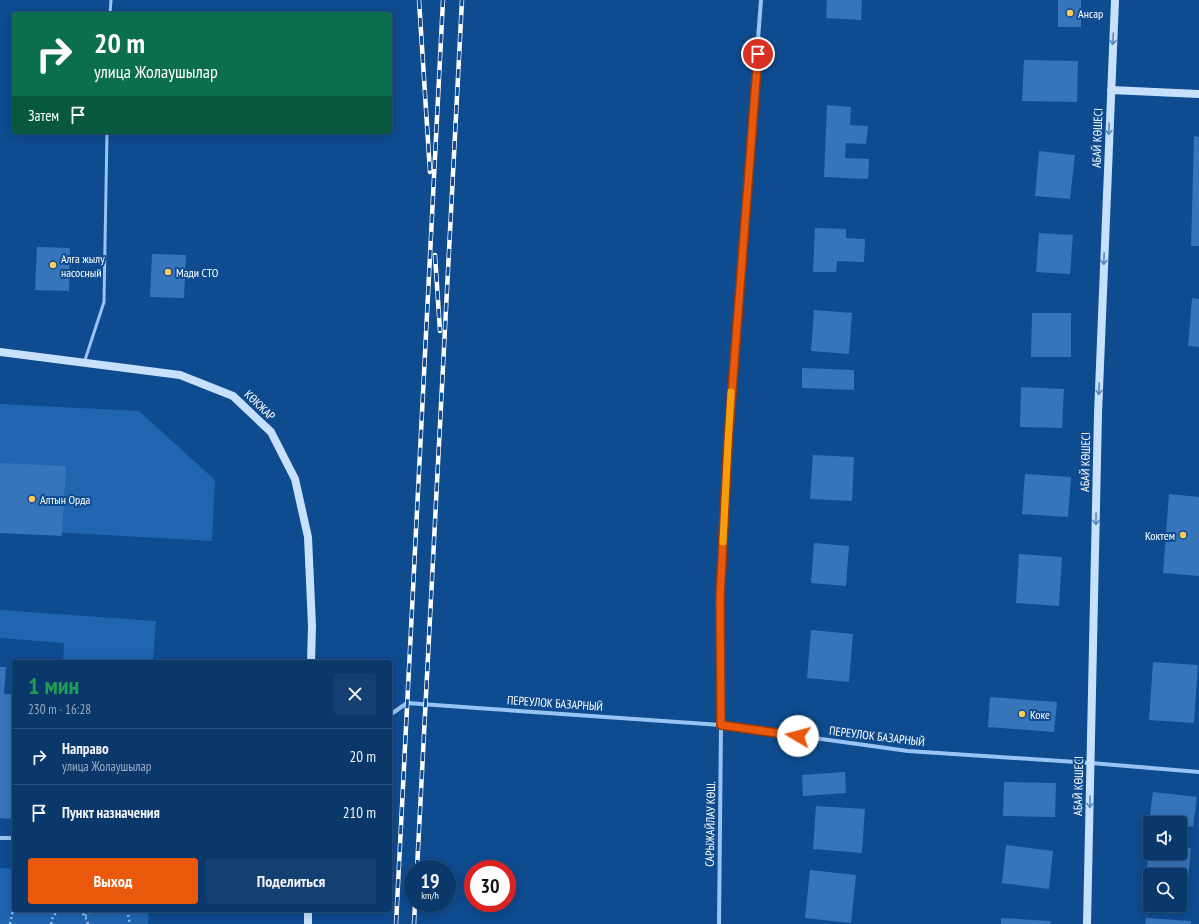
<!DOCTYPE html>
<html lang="ru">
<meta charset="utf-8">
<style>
body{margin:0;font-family:"PT Sans Narrow",sans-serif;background:#143f71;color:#f1f3f6;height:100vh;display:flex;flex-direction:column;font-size:15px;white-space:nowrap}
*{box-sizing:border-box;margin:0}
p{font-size:13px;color:#9aacc1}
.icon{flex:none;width:22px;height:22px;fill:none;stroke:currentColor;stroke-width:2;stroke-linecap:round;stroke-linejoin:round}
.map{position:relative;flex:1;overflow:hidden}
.panel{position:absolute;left:12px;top:660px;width:380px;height:252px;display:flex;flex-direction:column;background:#0b386b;border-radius:4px;box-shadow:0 2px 10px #0003,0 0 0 1px #2b527e}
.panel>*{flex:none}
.banner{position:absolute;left:12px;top:12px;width:380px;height:122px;border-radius:4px;box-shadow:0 2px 10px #0003,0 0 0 1px #2b527e;background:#0b6e4f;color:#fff;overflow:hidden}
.tools{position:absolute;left:1143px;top:816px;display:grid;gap:8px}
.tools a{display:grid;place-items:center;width:44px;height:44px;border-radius:4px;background:#0b386b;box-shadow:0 2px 10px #0003,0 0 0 1px #2b527e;font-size:20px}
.speed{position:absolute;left:404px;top:860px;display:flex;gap:8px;font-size:20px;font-weight:700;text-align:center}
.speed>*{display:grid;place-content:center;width:52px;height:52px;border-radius:50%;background:#0b386b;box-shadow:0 2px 10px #0003,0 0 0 1px #2b527e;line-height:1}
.speed small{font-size:10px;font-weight:400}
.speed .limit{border:6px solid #d22;background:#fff;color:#111}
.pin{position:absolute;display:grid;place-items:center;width:34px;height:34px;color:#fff;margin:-17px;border:2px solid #fff;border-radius:50%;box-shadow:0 1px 4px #0007}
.me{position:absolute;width:44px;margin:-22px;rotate:278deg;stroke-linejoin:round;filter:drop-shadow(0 0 3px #0008)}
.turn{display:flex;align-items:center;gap:14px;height:84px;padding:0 16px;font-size:18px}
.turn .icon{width:52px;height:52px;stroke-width:2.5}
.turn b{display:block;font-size:28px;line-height:34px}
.then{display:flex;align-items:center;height:38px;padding:0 16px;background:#0003;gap:8px;font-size:15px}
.round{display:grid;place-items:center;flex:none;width:42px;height:42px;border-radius:4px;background:#143f71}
.overview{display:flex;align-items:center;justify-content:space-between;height:68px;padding:0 16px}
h1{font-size:24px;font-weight:800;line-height:30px;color:#1e9e55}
.action{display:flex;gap:8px;margin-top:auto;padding:8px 16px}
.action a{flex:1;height:46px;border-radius:4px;background:#ea580c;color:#fff;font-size:16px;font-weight:800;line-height:46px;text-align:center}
.action a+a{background:#143f71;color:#f1f3f6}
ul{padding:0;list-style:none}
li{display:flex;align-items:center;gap:12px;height:56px;padding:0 16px;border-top:1px solid #2b527e}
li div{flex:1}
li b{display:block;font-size:15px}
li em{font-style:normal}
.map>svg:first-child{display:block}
.green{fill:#2065af}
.building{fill:#3675b9}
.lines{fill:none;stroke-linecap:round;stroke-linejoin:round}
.path{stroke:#97c4f4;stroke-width:2.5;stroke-dasharray:2 3;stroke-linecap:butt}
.lane{stroke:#97c4f4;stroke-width:3}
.street{stroke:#97c4f4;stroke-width:4}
.secondary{stroke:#c7e0fd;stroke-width:8}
.rail-casing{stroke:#fff;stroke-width:4.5}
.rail{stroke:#0f4b8f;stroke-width:3;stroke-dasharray:9;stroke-linecap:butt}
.oneway{stroke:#5987bb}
.route-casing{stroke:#983908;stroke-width:10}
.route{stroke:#ea580c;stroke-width:7}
.slow{stroke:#f59e0b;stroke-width:7}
.poi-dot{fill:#ffca5a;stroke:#0f4b8f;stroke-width:1.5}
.labels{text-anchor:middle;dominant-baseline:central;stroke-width:4;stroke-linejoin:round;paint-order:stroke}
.poi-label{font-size:12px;fill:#fff;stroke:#0f4b8f;text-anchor:start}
.street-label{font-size:12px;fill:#fff;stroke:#0f4b8f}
</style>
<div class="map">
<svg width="1199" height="924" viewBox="0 0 1199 924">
<rect width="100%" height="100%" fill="#0f4b8f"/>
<path class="green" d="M 0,404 L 139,411 L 215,480 L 212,541 L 0,529 Z
M 0,610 L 156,621 L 153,662 L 63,662 L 64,643 L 0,638 Z
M 0,868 L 14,869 L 14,910 L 149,910 L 148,924 L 0,924 Z"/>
<path class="building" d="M 827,0 L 862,0 L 861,20 L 826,18 Z
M 1058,0 L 1081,0 L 1081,27 L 1058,27 Z
M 1024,60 L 1078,61 L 1077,102 L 1022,101 Z
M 827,105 L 851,107 L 850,125 L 868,126 L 866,144 L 846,143 L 845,158 L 869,159 L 868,179 L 824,177 Z
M 1194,136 L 1199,137 L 1199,246 L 1191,246 Z
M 1039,151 L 1075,155 L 1070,199 L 1035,196 Z
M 815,228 L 846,229 L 846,238 L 865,239 L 864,262 L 837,261 L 836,272 L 813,272 Z
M 1039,233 L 1073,235 L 1070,274 L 1036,272 Z
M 37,247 L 70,248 L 69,291 L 35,290 Z
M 152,254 L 186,255 L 184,298 L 150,297 Z
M 1192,298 L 1199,299 L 1199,347 L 1188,346 Z
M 814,310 L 852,313 L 849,354 L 811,351 Z
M 1032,313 L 1071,313 L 1071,357 L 1031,357 Z
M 802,368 L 854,370 L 854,390 L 802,388 Z
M 1021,387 L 1064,389 L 1062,428 L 1020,427 Z
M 813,455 L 854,457 L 852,501 L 810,499 Z
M 0,463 L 66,466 L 62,536 L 0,533 Z
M 1025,474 L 1071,477 L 1068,517 L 1022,514 Z
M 1169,494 L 1199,497 L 1199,576 L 1163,573 Z
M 814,543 L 849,546 L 846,586 L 811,583 Z
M 1019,554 L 1062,557 L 1059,606 L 1016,603 Z
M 811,630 L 853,634 L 849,682 L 807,678 Z
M 1153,662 L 1198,665 L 1194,723 L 1149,720 Z
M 0,667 L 6,667 L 4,694 L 14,694 L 14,819 L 0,818 Z
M 990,697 L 1057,702 L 1054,732 L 988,727 Z
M 845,772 L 846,793 L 803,796 L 802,775 Z
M 1004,782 L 1056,783 L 1055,817 L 1003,816 Z
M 1153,792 L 1197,797 L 1193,827 L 1180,825 L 1180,823 L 1149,822 Z
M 816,806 L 865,809 L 862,853 L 813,849 Z
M 1149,844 L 1150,844 L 1150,853 L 1180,853 L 1180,847 L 1191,848 L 1188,880 L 1180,880 L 1180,875 L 1150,875 L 1150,877 L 1146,877 Z
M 1006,845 L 1053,851 L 1049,889 L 1002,883 Z
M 810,870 L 856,875 L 851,923 L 805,918 Z
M 1001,918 L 1051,921 L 1050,924 L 1001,924 Z
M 1146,918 L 1191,921 L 1191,924 L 1145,924 Z"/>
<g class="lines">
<path class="path" d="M 79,910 L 85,916 L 88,924
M 127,910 L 130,924
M 85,916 L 92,910
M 10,924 L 14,905
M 51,924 L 53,916 L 60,910"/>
<path class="lane" d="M 110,14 L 111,0
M 84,363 L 104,302 L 107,132"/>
<path class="street" d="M 390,715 L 407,703 L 477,708 L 721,725 L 908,751 L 1091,763 L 1199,772
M 0,838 L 14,838
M 719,924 L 721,725 L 720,598 L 727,443 L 761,0"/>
<path class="secondary" d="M 1111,90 L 1199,94
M 0,352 L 180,375 L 233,396 L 271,432 L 295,479 L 308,537 L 312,626 L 311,662
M 308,924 L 308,910
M 1087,924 L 1098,414 L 1115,0"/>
<defs>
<path id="rail" d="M 419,0 L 430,172
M 435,255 L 440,331
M 417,869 L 462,0
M 396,924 L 443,0
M 414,924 L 415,903"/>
</defs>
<use href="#rail" class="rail-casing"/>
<use href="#rail" class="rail"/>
</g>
<defs><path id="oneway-shaft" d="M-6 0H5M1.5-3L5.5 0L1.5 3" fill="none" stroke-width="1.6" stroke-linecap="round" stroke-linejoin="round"/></defs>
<g class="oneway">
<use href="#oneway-shaft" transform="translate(1113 39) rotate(93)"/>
<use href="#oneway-shaft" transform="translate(1109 129) rotate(92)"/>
<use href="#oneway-shaft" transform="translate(1104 259) rotate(92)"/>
<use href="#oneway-shaft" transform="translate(1099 389) rotate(92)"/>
<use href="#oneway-shaft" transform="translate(1096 519) rotate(91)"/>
<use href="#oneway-shaft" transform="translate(1090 802) rotate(91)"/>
</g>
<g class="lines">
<defs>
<path id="route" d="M 758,54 L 728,443 L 720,598 L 721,725 L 798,736"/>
</defs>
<use href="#route" class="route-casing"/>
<use href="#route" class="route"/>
<path class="slow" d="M 723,542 L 728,443 L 731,392"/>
</g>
<g class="poi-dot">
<circle cx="1070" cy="13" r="4"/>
<circle cx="53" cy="265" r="4"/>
<circle cx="168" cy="272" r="4"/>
<circle cx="32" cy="499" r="4"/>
<circle cx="1183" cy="535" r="4"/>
<circle cx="1022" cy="714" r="4"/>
</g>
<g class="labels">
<g class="poi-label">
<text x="1078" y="13">Ансар</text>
<text x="61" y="258">Алга жылу<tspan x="61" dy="14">насосный</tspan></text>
<text x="176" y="272">Мади СТО</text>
<text x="40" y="499">Алтын Орда</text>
<text x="1175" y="535" text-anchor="end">Коктем</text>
<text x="1030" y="714">Коке</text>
</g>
<g class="street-label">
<text transform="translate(1097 138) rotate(-88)">АБАЙ КӨШЕСІ</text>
<text transform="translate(260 405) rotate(44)">КӨКЖАР</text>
<text transform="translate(1085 462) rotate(-89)">АБАЙ КӨШЕСІ</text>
<text transform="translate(555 703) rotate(4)">ПЕРЕУЛОК БАЗАРНЫЙ</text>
<text transform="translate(877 736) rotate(7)">ПЕРЕУЛОК БАЗАРНЫЙ</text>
<text transform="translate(1078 786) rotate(-89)">АБАЙ КӨШЕСІ</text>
<text transform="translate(710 824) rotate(-89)">САРЫЖАЙЛАУ КӨШ.</text>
</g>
</g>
</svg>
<div class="tools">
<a><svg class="icon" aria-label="sound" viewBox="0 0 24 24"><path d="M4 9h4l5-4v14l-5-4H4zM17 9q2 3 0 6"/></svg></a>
<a><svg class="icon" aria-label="search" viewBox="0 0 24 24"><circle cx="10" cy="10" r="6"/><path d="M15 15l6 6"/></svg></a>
</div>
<div class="speed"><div>19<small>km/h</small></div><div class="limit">30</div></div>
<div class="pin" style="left:758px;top:54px;background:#d93025"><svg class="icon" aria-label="arrive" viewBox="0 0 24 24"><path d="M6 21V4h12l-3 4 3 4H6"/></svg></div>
<svg class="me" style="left:798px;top:736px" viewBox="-20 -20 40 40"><circle r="19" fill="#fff"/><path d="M0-13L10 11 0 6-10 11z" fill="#ea580c"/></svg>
<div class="banner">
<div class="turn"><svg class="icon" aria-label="right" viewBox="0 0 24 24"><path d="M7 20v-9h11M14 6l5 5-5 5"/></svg><div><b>20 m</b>улица Жолаушылар</div></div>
<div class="then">Затем<svg class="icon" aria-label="arrive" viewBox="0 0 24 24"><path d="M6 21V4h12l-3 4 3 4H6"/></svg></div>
</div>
<section class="panel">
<div class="overview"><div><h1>1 мин</h1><p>230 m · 16:28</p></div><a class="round"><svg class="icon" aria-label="close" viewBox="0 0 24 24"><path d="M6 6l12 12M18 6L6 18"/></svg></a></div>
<ul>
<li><svg class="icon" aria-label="right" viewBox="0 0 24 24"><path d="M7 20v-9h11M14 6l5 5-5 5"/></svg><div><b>Направо</b><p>улица Жолаушылар</p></div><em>20 m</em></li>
<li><svg class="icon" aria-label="arrive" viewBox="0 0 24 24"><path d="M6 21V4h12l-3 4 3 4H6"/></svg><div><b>Пункт назначения</b></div><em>210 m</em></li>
</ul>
<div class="action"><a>Выход</a><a>Поделиться</a></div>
</section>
</div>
